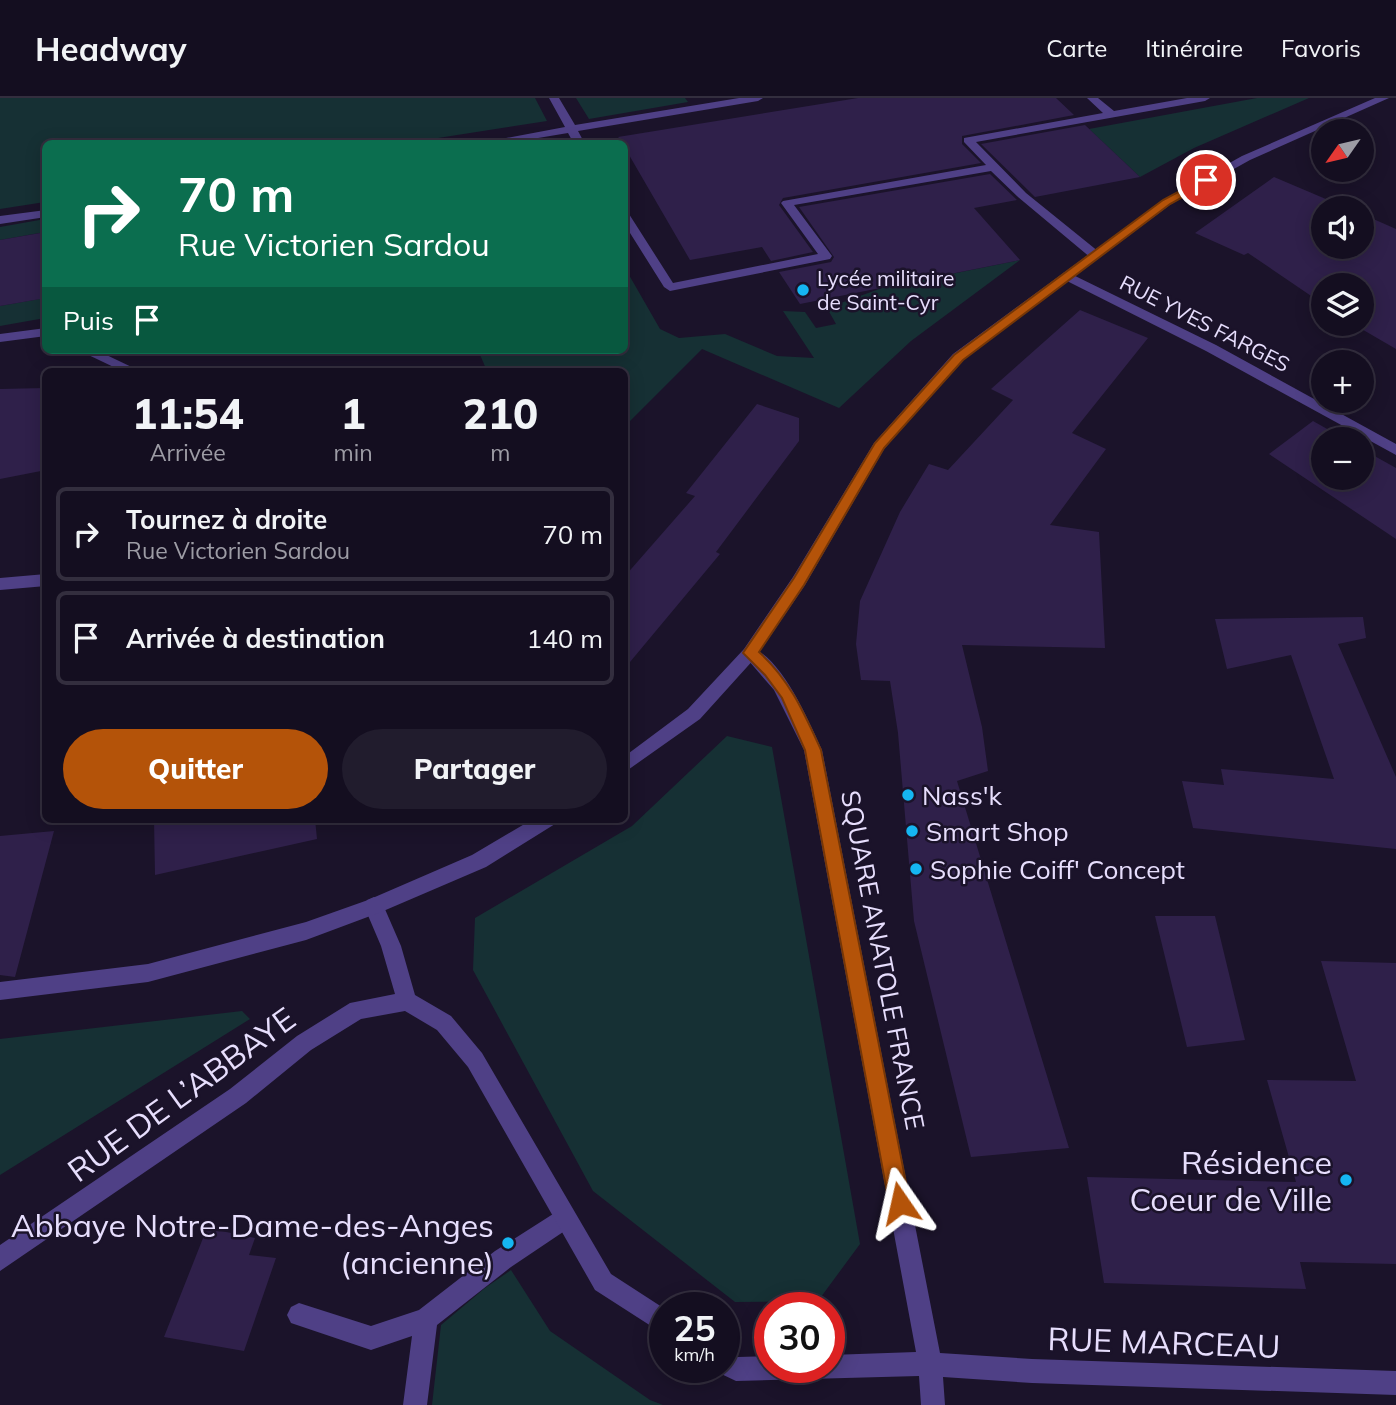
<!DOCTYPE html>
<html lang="fr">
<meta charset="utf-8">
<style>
body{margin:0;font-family:Mulish,sans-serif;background:#211c2d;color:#f1f3f6;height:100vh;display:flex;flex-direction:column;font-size:26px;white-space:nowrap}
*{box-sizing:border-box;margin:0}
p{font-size:23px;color:#9d9ca5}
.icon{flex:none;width:38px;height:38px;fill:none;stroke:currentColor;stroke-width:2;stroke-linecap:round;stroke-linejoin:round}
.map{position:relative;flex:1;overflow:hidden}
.panel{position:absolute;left:42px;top:270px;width:586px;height:455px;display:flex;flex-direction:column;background:#140e20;border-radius:10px;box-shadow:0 4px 18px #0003,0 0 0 2px #332e3e}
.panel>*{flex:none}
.top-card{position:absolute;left:42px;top:42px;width:586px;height:214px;border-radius:10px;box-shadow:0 4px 18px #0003,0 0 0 2px #332e3e;background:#0b6e4f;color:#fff;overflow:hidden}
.needle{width:46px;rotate:236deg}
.fabs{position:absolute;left:1311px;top:21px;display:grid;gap:14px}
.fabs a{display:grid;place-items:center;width:63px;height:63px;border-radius:50%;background:#140e20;box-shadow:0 4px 18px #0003,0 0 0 2px #332e3e;font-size:35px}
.speed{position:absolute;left:649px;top:1194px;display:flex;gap:14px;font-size:35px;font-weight:700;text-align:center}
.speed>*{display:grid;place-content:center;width:91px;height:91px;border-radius:50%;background:#140e20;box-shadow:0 4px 18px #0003,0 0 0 2px #332e3e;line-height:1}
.speed small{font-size:18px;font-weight:400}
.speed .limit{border:10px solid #d22;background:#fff;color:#111}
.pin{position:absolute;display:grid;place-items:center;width:60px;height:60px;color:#fff;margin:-30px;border:4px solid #fff;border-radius:50%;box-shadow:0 2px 7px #0007}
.me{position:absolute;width:77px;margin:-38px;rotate:349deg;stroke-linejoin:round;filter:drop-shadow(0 0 5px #0008)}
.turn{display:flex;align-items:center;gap:24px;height:147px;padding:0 21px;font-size:32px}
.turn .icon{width:91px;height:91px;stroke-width:2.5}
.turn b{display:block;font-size:49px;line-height:60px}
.then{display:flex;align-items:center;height:66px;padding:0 21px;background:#0003;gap:14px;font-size:26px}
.eta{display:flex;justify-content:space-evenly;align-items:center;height:119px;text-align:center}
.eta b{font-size:42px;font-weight:800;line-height:49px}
.primary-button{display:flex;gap:14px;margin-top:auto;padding:14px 21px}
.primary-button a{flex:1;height:80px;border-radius:42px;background:#b45309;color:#fff;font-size:28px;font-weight:800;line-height:80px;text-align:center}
.primary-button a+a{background:#211c2d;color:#f1f3f6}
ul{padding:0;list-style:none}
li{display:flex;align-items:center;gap:21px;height:94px;margin:0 14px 10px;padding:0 7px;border:4px solid #332e3e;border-radius:10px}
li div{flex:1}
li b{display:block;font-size:26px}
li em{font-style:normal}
header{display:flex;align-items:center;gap:42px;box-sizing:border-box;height:98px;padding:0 35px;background:#140e20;border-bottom:2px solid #332e3e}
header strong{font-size:33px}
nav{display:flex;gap:38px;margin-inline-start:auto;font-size:24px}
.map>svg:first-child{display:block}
.green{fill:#163034}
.building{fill:#2f204a}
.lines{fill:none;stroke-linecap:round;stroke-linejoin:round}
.service{fill:#4f4086;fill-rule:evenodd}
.minor{fill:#4f4086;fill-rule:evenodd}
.tertiary{fill:#4f4086;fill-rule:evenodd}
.route{fill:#b45309;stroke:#753606;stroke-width:2}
.poi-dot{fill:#15b6f2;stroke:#1b132a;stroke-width:2.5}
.labels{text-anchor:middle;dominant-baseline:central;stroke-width:5;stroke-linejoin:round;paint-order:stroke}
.far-poi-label{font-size:21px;fill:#e7defd;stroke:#1b132a;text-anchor:start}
.far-street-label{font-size:21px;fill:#e7defd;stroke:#1b132a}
.poi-label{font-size:26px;fill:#e7defd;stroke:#1b132a;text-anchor:start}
.street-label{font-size:26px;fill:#e7defd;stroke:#1b132a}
.near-street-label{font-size:32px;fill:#e7defd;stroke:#1b132a}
.near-poi-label{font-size:32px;fill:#e7defd;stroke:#1b132a;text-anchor:end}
</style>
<header>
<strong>Headway</strong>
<nav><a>Carte</a><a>Itinéraire</a><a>Favoris</a></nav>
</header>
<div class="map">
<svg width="1396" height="1307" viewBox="0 0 1396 1307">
<rect width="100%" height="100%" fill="#1b132a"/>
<path class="green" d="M 0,0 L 535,0 L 547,23 L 406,45 L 46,46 L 45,104 L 0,111 Z
M 576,0 L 685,0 L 688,4 L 589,21 Z
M 1257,0 L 1309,0 L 1194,50 L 1140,79 L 1089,31 Z
M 45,121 L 45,134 L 0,142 L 0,129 Z
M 1020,162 L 911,243 L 839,310 L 702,251 L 625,328 L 625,273 L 487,273 L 478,252 L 625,252 L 625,170 L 660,231 L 679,240 L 725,236 L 777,258 L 814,260 L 783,213 L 805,214 L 816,230 L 836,226 L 827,210 L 882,190 Z
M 45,200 L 45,220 L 0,228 L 0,208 Z
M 727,638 L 772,649 L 860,1146 L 818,1203 L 735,1204 L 593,1093 L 473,872 L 475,820 L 632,728 Z
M 242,913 L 250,921 L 0,1077 L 0,941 Z
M 511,1172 L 550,1233 L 650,1302 L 663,1307 L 432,1307 L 441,1227 L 485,1190 Z"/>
<path class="building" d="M 858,0 L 1056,0 L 1074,17 L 962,38 L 962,46 L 981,65 L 783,100 L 779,107 L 813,154 L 771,163 L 762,149 L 690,162 L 625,50 L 625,46 L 618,39 Z
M 1085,27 L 1140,79 L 1035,99 L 981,46 Z
M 990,76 L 1017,102 L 974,110 L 1020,162 L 800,206 L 779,174 L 831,164 L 834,159 L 799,109 Z
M 1274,79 L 1347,110 L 1323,110 L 1323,149 L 1362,149 L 1362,116 L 1396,131 L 1396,251 L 1353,226 L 1362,226 L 1362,187 L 1323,187 L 1323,206 L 1248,155 L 1244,157 L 1195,135 Z
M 46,134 L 46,200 L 0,208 L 0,142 Z
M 1080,212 L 1148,240 L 1072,335 L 1106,351 L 1050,427 L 1099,434 L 1105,550 L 962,547 L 982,629 L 988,673 L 957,683 L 1069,1050 L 971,1059 L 914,823 L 898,635 L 890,583 L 861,582 L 856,546 L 860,503 L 900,414 L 929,366 L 948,372 L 1013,302 L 991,291 Z
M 46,290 L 46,372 L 0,381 L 0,291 Z
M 757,306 L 799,320 L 799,343 L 716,454 L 720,456 L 625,570 L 625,478 L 695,398 L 686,395 Z
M 1313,323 L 1345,341 L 1323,341 L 1323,380 L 1362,380 L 1362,351 L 1396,370 L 1396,441 L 1269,356 Z
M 1363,519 L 1366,540 L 1338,546 L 1396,679 L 1396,751 L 1193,730 L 1182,683 L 1224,687 L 1221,671 L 1334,681 L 1291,557 L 1227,571 L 1215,521 Z
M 154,721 L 315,721 L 317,741 L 155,777 Z
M 54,733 L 15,879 L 0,877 L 0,738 Z
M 1155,818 L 1215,818 L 1245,942 L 1187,949 Z
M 1321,863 L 1396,865 L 1396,1166 L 1300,1164 L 1306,1191 L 1104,1185 L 1087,1079 L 1296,1084 L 1267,982 L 1356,983 Z
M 207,1130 L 255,1140 L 249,1157 L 276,1160 L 244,1253 L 164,1239 Z"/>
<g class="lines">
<path class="service" d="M 549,0 L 559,0 L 575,27 L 739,0 L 763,0 L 758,3 L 578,33 L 585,46 L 574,46 L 568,35 L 502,46 L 474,46 L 565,29 Z
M 1087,0 L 1098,0 L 1114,13 L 1187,0 L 1210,0 L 1205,3 L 976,44 L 1026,95 L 1099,154 L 1099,160 L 1091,160 L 1018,99 L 991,73 L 794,107 L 832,158 L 830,161 L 670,193 L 664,189 L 625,127 L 625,115 L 629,116 L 673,185 L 818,156 L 781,105 L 783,103 L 986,67 L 964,44 L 964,40 L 1103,15 Z
M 46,112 L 46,119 L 0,126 L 0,118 Z
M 46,230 L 46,238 L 0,244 L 0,236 Z
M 78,252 L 96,252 L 140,273 L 122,273 Z
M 46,476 L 46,488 L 0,492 L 0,480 Z
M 564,1109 L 572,1112 L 575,1120 L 572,1128 L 511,1169 L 437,1227 L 427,1307 L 403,1307 L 412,1238 L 371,1252 L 291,1225 L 287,1217 L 291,1209 L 299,1205 L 371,1228 L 419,1212 L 495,1153 Z"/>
<path class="minor" d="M 1067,174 L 1216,247 L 1396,346 L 1396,357 L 1206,253 L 1063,181 L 1063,175 Z
M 750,549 C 782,559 809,624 822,652 L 940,1255 L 1032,1261 L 1396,1273 L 1396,1297 L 1032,1285 L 943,1279 L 945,1307 L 921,1307 L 919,1278 L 736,1283 L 715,1273 L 714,1269 L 724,1269 L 724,1252 L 738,1259 L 770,1258 L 770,1269 L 830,1269 L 830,1257 L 916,1254 L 804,652 L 774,592 L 742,555 Z
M 374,799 L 381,802 L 401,848 L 415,897 L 451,918 L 482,955 L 611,1176 L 665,1211 L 665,1237 L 595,1192 L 468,969 L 437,932 L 405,913 L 361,921 L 311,952 L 246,1005 L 0,1173 L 0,1147 L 230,991 L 297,938 L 350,905 L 395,896 L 381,848 L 364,808 L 367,802 Z"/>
<path class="tertiary" d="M 1375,0 L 1389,0 L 1250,62 L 1171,106 L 963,262 L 884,351 L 805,487 L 756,559 L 700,621 L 625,674 L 625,658 L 688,611 L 744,551 L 793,479 L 874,345 L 953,256 L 1163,102 L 1242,58 Z
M 533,721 L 558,721 L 555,726 L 486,769 L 381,814 L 306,842 L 148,884 L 0,902 L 0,884 L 148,866 L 306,824 L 368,802 L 472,757 Z"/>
</g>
<path class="route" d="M 1206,79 L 1211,82 L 1210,84 L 1170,106 L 963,262 L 884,350 L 804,487 L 759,554 C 790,582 804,615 821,652 L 910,1105 L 907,1113 L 900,1116 L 892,1113 L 889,1105 L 805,652 L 782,600 L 765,577 L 743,555 L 794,480 L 875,345 L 954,257 L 1163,102 Z"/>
<g class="poi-dot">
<circle cx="803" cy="192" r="7"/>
<circle cx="908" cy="697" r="7"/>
<circle cx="912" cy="733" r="7"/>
<circle cx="916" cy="771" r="7"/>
<circle cx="1346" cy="1082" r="7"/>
<circle cx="508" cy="1145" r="7"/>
</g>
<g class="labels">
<g class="far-poi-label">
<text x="817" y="180">Lycée militaire<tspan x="817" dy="24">de Saint-Cyr</tspan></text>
</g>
<g class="far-street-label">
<text transform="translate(1205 225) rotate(27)">RUE YVES FARGES</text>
</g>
<g class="poi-label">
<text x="922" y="697">Nass'k</text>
<text x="926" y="733">Smart Shop</text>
<text x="930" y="771">Sophie Coiff' Concept</text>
</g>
<g class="street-label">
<text transform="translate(883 862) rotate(79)">SQUARE ANATOLE FRANCE</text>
</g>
<g class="near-street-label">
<text transform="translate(181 996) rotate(-36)">RUE DE L’ABBAYE</text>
<text transform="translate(1164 1244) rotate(2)">RUE MARCEAU</text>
</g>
<g class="near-poi-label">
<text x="1332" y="1064">Résidence<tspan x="1332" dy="37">Coeur de Ville</tspan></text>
<text x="494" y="1127">Abbaye Notre-Dame-des-Anges<tspan x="494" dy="37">(ancienne)</tspan></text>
</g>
</g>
</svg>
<div class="fabs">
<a><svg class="needle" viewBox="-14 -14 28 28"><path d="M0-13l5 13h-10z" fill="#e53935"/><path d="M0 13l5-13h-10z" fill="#9d9ca5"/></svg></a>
<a><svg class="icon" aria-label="sound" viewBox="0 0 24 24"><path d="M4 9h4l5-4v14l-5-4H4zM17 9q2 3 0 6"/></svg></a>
<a><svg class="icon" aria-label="layers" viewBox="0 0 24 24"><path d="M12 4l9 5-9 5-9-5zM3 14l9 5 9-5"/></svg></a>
<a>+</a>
<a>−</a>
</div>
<div class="speed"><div>25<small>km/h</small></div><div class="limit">30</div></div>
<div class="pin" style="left:1206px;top:82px;background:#d93025"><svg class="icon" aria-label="arrive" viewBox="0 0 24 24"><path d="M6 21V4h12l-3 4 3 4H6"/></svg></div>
<svg class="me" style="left:900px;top:1105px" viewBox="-20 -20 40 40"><path d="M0-17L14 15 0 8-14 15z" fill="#b45309" stroke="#fff" stroke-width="4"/></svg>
<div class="top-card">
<div class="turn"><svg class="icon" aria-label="right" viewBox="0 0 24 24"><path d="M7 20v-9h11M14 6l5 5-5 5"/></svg><div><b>70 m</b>Rue Victorien Sardou</div></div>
<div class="then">Puis<svg class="icon" aria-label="arrive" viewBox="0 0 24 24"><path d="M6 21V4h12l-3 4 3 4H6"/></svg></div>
</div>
<section class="panel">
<div class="eta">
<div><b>11:54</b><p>Arrivée</p></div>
<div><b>1</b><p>min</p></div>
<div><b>210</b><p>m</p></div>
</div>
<ul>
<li><svg class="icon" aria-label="right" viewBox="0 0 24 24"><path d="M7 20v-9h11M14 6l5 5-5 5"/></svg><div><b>Tournez à droite</b><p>Rue Victorien Sardou</p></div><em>70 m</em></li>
<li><svg class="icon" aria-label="arrive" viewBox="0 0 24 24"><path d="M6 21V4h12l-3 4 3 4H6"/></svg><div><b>Arrivée à destination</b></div><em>140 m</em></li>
</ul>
<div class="primary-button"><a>Quitter</a><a>Partager</a></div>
</section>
</div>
